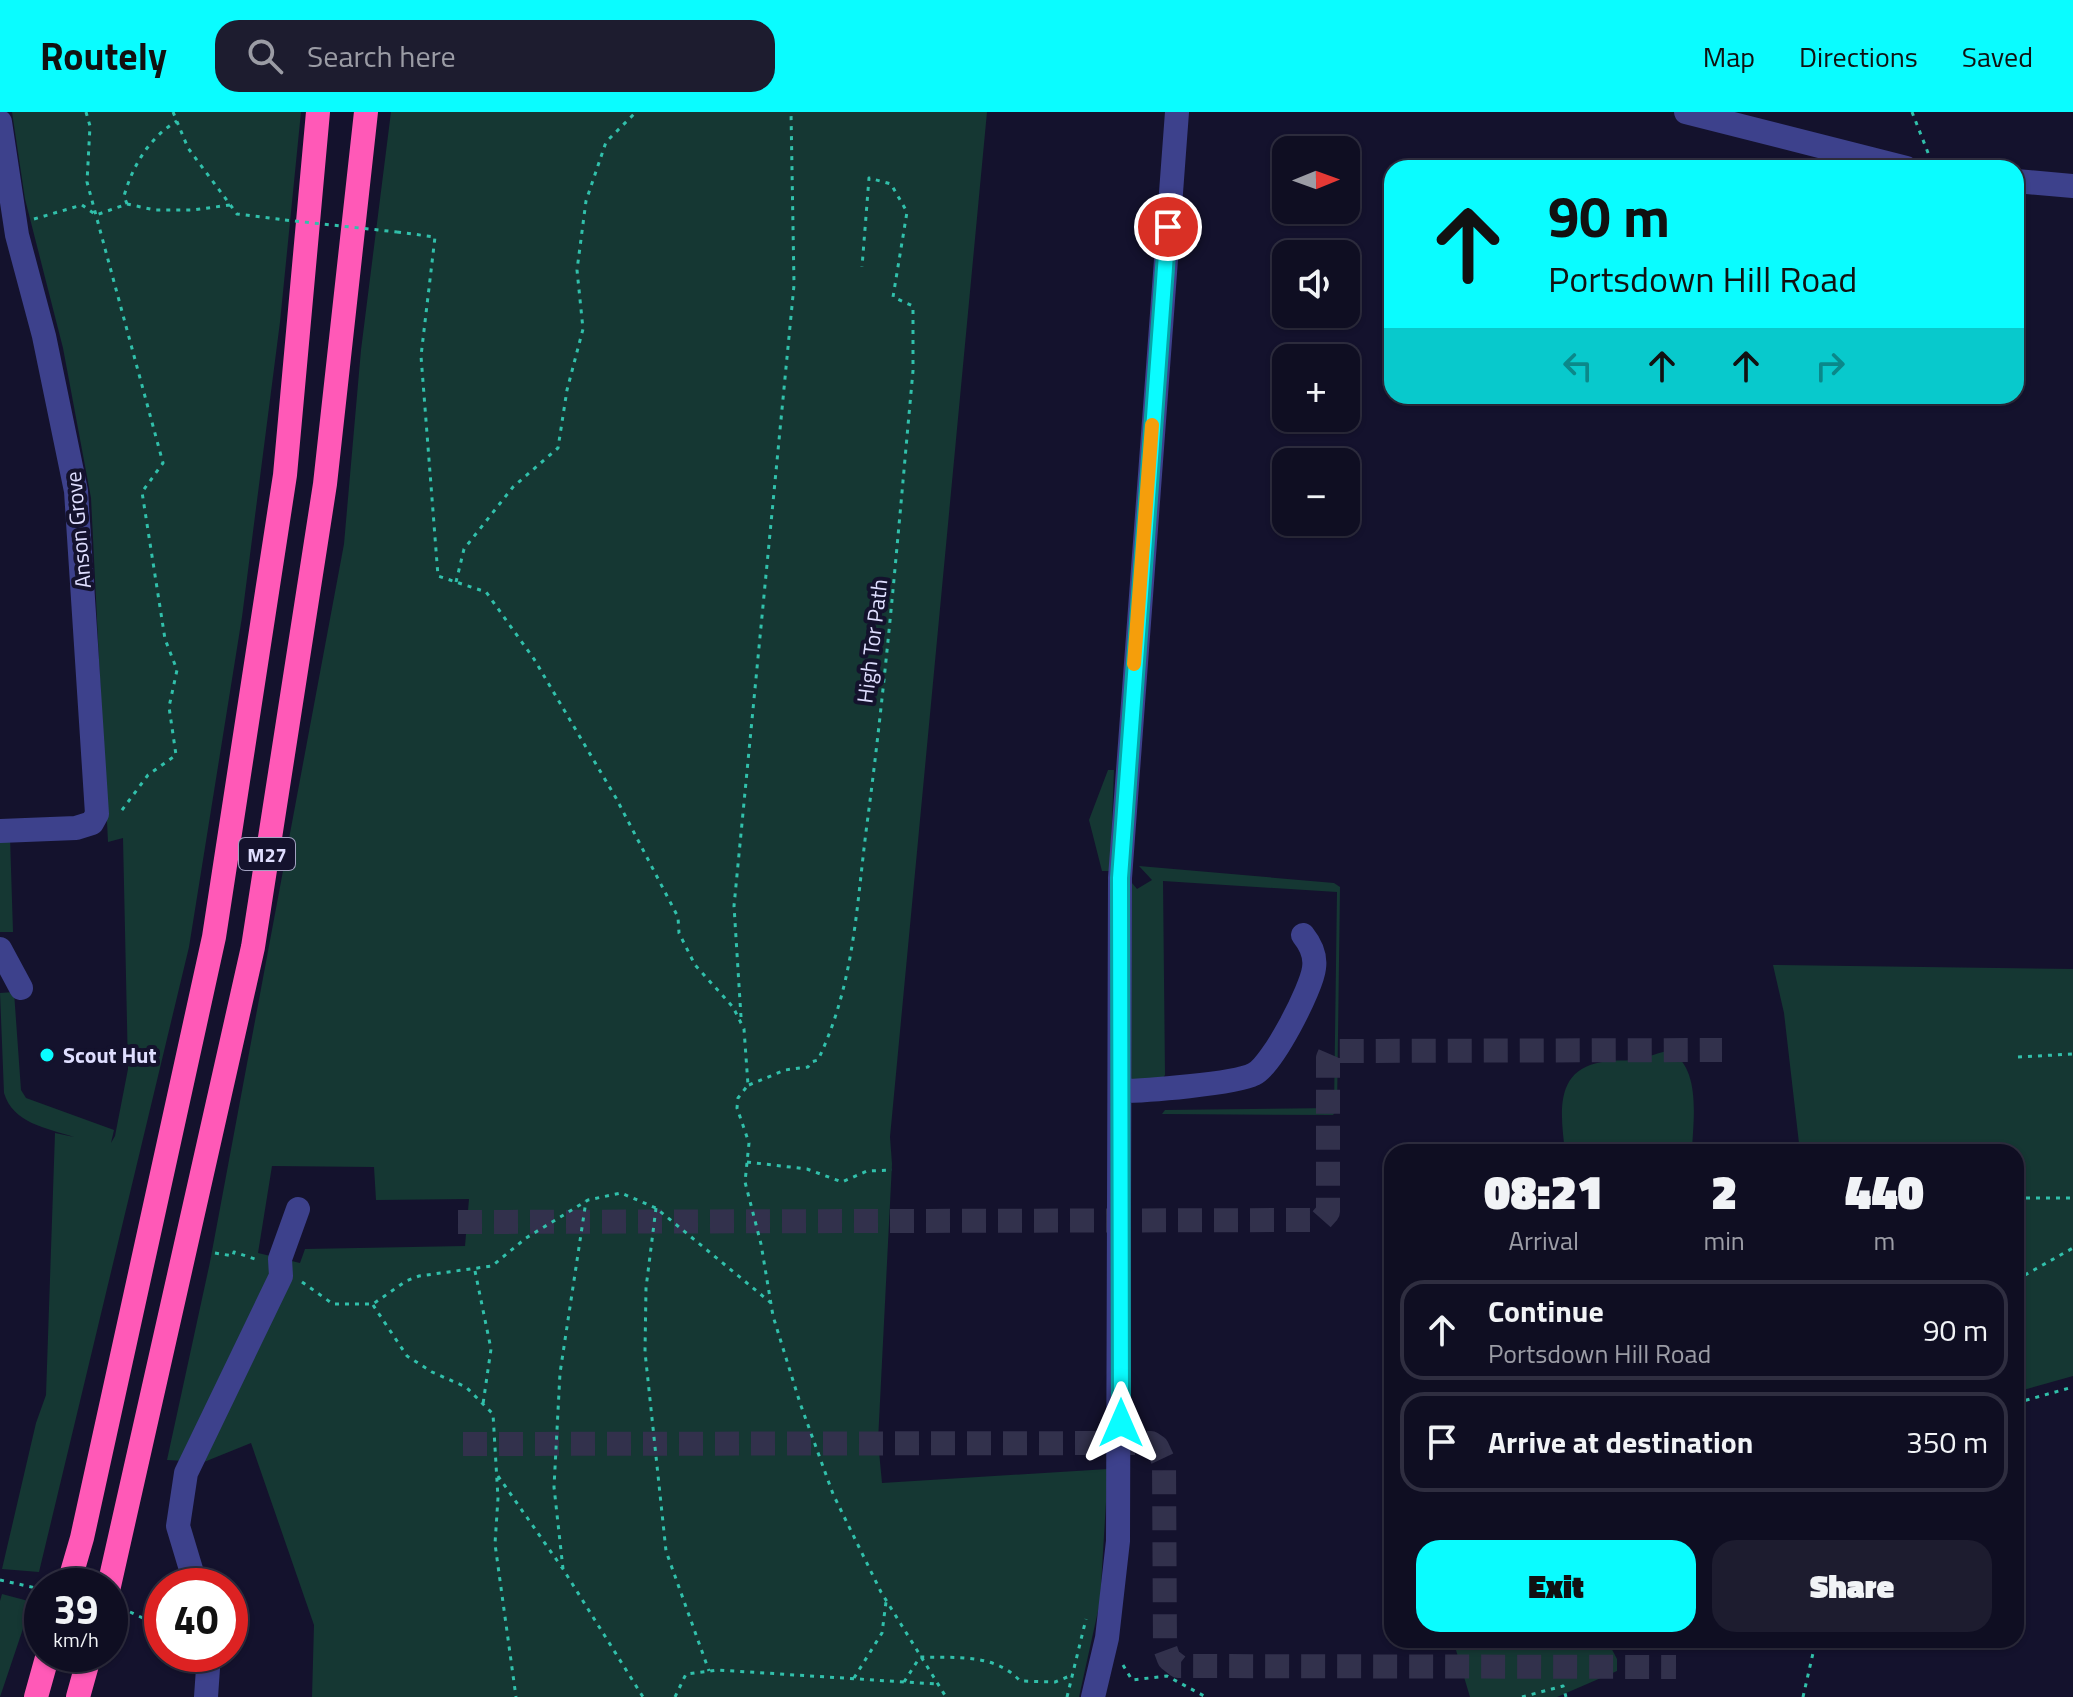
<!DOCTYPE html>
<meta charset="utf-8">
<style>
body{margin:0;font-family:"Titillium Web",sans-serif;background:#1d1c2f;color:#f1f3f6;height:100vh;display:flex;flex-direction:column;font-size:30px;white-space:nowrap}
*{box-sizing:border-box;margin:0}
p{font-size:26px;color:#9b9ca5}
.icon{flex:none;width:44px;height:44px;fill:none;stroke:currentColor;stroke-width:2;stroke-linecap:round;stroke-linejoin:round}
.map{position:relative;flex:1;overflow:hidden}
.details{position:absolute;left:1384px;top:1032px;width:640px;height:504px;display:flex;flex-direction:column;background:#0f0e22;border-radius:24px;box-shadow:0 2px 6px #0004,0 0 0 2px #2f2e40}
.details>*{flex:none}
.top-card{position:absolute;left:1384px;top:48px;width:640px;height:244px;border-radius:24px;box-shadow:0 2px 6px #0004,0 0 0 2px #2f2e40;background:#0afcff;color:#111;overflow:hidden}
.needle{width:52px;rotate:89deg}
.fabs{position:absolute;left:1272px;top:24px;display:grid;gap:16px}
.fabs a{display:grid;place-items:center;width:88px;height:88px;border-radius:16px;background:#0f0e22;box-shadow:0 2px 6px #0004,0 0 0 2px #2f2e40;font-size:40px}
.speed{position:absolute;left:24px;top:1456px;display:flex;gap:16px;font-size:40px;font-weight:700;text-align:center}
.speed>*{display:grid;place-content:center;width:104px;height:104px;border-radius:50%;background:#0f0e22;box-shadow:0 2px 6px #0004,0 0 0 2px #2f2e40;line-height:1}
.speed small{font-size:20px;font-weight:400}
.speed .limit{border:12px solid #d22;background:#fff;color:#111}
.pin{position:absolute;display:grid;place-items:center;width:68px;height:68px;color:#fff;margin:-34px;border:4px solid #fff;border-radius:50%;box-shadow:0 2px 8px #0007}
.me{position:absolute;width:88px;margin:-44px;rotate:0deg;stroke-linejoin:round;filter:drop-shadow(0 0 6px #0008)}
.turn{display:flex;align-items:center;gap:28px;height:168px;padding:0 32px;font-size:36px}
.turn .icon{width:104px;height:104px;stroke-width:2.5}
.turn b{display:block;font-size:56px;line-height:68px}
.lanes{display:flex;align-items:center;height:76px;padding:0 32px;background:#0003;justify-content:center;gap:40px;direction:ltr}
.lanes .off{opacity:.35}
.eta{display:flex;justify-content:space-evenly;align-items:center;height:136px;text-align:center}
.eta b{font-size:48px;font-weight:800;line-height:56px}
.primary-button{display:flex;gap:16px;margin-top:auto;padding:16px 32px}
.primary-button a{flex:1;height:92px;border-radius:24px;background:#0afcff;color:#111;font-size:32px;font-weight:800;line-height:92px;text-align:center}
.primary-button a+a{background:#1d1c2f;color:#f1f3f6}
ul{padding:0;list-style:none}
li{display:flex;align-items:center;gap:24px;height:100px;margin:0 16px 12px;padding:0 16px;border:4px solid #2f2e40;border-radius:24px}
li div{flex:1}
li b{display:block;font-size:30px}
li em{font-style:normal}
header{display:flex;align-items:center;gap:48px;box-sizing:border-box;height:112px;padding:0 40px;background:#0afcff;color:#111}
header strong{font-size:38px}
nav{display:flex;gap:44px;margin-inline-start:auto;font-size:28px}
.search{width:560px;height:72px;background:#1d1c2f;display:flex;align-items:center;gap:20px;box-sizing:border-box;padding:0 28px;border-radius:24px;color:#9b9ca5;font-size:30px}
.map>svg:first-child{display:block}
.green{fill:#153733;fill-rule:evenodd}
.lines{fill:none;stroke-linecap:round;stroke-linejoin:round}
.minor-tunnel{stroke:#32314c;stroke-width:24;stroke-dasharray:24 12;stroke-linecap:butt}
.path{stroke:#31c0ab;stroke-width:3;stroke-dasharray:4 6;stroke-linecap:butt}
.minor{stroke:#3d418c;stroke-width:24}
.highway{stroke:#ff59b7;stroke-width:24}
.path-bridge{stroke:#31c0ab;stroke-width:3;stroke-dasharray:4 6;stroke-linecap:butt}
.route-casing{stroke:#06a4a6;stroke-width:20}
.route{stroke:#0afcff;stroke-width:14}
.slow{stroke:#f59e0b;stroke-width:14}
.poi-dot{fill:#0afcff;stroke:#14122d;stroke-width:3}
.labels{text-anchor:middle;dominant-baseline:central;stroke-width:8;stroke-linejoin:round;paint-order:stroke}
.shield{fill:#14122d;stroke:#a2a1c0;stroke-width:2}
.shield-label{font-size:20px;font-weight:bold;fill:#dfdeff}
.street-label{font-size:22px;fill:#dfdeff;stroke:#14122d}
.poi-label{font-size:22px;font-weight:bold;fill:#dfdeff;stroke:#14122d;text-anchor:start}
</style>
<header>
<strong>Routely</strong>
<div class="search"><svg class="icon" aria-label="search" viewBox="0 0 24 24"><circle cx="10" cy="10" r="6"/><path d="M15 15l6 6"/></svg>Search here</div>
<nav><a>Map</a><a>Directions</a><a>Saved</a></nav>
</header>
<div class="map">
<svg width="2073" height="1585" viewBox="0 0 2073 1585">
<rect width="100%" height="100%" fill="#14122d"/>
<path class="green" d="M 12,0 L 301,0 L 280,210 L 242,505 L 189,835 L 39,1460 L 2,1457 L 36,1311 L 46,1283 L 55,1021 L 74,1025 C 46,1016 13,1011 4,981 L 0,881 L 14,880 L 21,978 L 26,986 L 114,1018 L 111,1031 L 115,1024 L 128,957 L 123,726 L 108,730 L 91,386 L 63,236 L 25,87 Z
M 391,0 L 987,0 L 890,1025 L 892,1052 L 878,1329 L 882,1371 L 1108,1357 L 1100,1490 L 1079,1585 L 312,1585 L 314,1513 L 251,1331 L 204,1350 L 167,1348 L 210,1150 L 344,432 L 361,238 ZM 272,1054 L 374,1055 L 376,1088 L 469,1087 L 465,1134 L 305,1137 L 300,1151 L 258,1141 Z
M 1108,658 L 1114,658 L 1110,759 L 1102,759 L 1089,708 Z
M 10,725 L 13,820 L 0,820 L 0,726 Z
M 1139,754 L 1334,771 L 1340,775 L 1337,998 L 1333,1003 L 1162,1002 L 1165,998 L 1334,996 L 1337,780 L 1163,769 L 1165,963 L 1162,967 L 1129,969 L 1132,771 L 1137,777 L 1152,768 Z
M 1773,853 L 2073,857 L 2073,1264 L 2016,1280 L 2016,1040 L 1800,1040 L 1784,901 Z
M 1669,939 C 1702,955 1693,1009 1692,1040 L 1565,1040 C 1561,1003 1553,958 1602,950 C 1614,947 1627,950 1639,947 C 1650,945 1658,940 1669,939 Z
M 2,1482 L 32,1490 L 0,1585 L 0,1489 Z
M 1453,1528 L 1607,1528 L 1617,1547 L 1617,1559 L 1557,1585 L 1470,1585 Z"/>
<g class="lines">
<path class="minor-tunnel" d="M 458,1110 L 1321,1108 L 1328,1100 L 1328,946 L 1331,939 L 1722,938
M 463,1332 L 1151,1331 L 1157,1335 L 1164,1350 L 1165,1536 L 1169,1547 L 1178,1554 L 1676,1555"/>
<path class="path" d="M 86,0 L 90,14 L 87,70 L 163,351 L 142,380 L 165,527 L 177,558 L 169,595 L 176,643 L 148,663 L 119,702
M 173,0 L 188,36 L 237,102 L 285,108
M 1912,0 L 1934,56
M 127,92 L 124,84 C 133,53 149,26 177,9
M 34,107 L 82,93 L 96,103 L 127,92 L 155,98 L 193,98 L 230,93
M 397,120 L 435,125 L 421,244 L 438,464 L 486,480 L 534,547 L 616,686 L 678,805 L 679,821 L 695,853 L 733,895 L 744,917 L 748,973 L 738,986 L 737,996 L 749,1031 L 745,1070 L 761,1132 L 773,1204 L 800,1291 L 833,1382 L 881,1480 L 946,1585
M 456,470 L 464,437 L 513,375 L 558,336 L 567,278 L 583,217 L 577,158 L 586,89 L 606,30 L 636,0
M 741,905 L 734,794 L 794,173 L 791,0
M 2018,945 L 2073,942
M 749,973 L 785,958 L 808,955 L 811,950 L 818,948 C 855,870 856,796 867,712 C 887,561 899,410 913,259 L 913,194 L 893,185 L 907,100 L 891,72 L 869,66 L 862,155
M 747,1050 L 807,1057 L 842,1070 L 867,1059 L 892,1058
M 2016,1086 L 2073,1086
M 656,1096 L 646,1176 L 645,1240 L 666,1439 L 709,1559
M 215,1141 L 233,1144 L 234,1140 L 258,1148
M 475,1159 L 491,1237 L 483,1292
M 2016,1168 L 2073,1136
M 302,1170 L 333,1192 L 373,1192 L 406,1169 L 419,1164 L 492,1154 L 526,1126 L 588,1088 L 621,1081 L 656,1096 L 770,1190
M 373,1193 L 407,1244 L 432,1260 L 466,1275 L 493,1302 L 498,1386 L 495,1432 L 516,1585
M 2016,1291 L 2073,1275
M 498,1364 L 563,1457 L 643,1585
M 563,1457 L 554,1375 L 560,1261 L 586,1089
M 0,1468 L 36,1476
M 130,1500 L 162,1515
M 1123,1553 L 1132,1568 L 1167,1564 L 1206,1585
M 854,1566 L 882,1521 L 886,1490
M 904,1570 L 920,1545 C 955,1546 995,1541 1020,1569 L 1055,1570 L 1072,1563
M 675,1585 L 686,1562 L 718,1558 L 936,1572
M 1067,1585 L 1086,1507
M 1522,1585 L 1563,1574 L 1566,1585
M 1803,1585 L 1816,1528"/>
<path class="minor" d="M 1686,0 L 1906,56
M 0,10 L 17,123 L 44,224 L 76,379 L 97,702 L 92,711 L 76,716 L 0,719
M 2016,69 L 2073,74
M 0,837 L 21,876
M 1120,979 C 1144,979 1235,972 1254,962 C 1272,954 1312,876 1314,856 C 1316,843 1311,833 1303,823
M 196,1474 L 178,1414 L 186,1361 L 281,1164 L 280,1147 L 298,1097
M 206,1585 L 209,1542
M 1093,1585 L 1107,1526 L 1118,1429 L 1120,766 L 1177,0"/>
<path class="highway" d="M 68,1474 L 82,1426 L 214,825 L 285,363 L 318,0
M 109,1474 L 253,835 L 325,372 L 366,0
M 36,1585 L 48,1542
M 78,1585 L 90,1542"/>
<path class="path-bridge" d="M 285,108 L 397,120"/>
</g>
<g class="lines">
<defs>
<path id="route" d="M 1121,1311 L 1120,766 L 1168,115"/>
</defs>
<use href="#route" class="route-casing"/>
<use href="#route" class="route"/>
<path class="slow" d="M 1134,552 L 1152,313"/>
</g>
<circle class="poi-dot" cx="47" cy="943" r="8"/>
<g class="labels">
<rect class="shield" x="239" y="726" width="56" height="32" rx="6"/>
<g class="shield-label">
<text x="267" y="742">M27</text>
</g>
<g class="street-label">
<text transform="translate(78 418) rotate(-95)">Anson Grove</text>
<text transform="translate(872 529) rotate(-83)">High Tor Path</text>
</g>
<g class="poi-label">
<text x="63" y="943">Scout Hut</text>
</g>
</g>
</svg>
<div class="fabs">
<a><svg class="needle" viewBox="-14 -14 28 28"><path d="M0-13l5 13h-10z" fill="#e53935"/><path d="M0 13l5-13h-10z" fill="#9b9ca5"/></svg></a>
<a><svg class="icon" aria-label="sound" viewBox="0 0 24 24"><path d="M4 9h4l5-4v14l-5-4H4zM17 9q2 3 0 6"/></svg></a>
<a>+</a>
<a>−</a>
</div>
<div class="speed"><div>39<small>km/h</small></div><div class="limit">40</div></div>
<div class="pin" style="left:1168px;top:115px;background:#d93025"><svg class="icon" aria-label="arrive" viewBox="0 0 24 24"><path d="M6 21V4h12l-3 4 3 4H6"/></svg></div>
<svg class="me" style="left:1121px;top:1311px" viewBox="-20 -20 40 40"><path d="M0-17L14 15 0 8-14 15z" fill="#0afcff" stroke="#fff" stroke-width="4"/></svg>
<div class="top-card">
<div class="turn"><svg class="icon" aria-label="ahead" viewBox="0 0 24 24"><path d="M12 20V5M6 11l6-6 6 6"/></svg><div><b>90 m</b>Portsdown Hill Road</div></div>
<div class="lanes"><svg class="icon off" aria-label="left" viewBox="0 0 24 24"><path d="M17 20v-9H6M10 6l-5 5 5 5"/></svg><svg class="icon" aria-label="ahead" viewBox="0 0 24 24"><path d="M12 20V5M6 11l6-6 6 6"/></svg><svg class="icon" aria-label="ahead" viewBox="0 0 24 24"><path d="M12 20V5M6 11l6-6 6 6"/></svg><svg class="icon off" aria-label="right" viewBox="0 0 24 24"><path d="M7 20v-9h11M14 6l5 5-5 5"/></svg></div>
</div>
<section class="details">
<div class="eta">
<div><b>08:21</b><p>Arrival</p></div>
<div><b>2</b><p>min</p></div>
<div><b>440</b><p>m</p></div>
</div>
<ul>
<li><svg class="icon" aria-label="ahead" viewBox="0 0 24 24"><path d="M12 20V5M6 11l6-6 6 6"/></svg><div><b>Continue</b><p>Portsdown Hill Road</p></div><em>90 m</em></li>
<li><svg class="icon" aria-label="arrive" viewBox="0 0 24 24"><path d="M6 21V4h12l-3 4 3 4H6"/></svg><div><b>Arrive at destination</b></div><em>350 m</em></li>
</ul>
<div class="primary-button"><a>Exit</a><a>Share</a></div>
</section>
</div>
